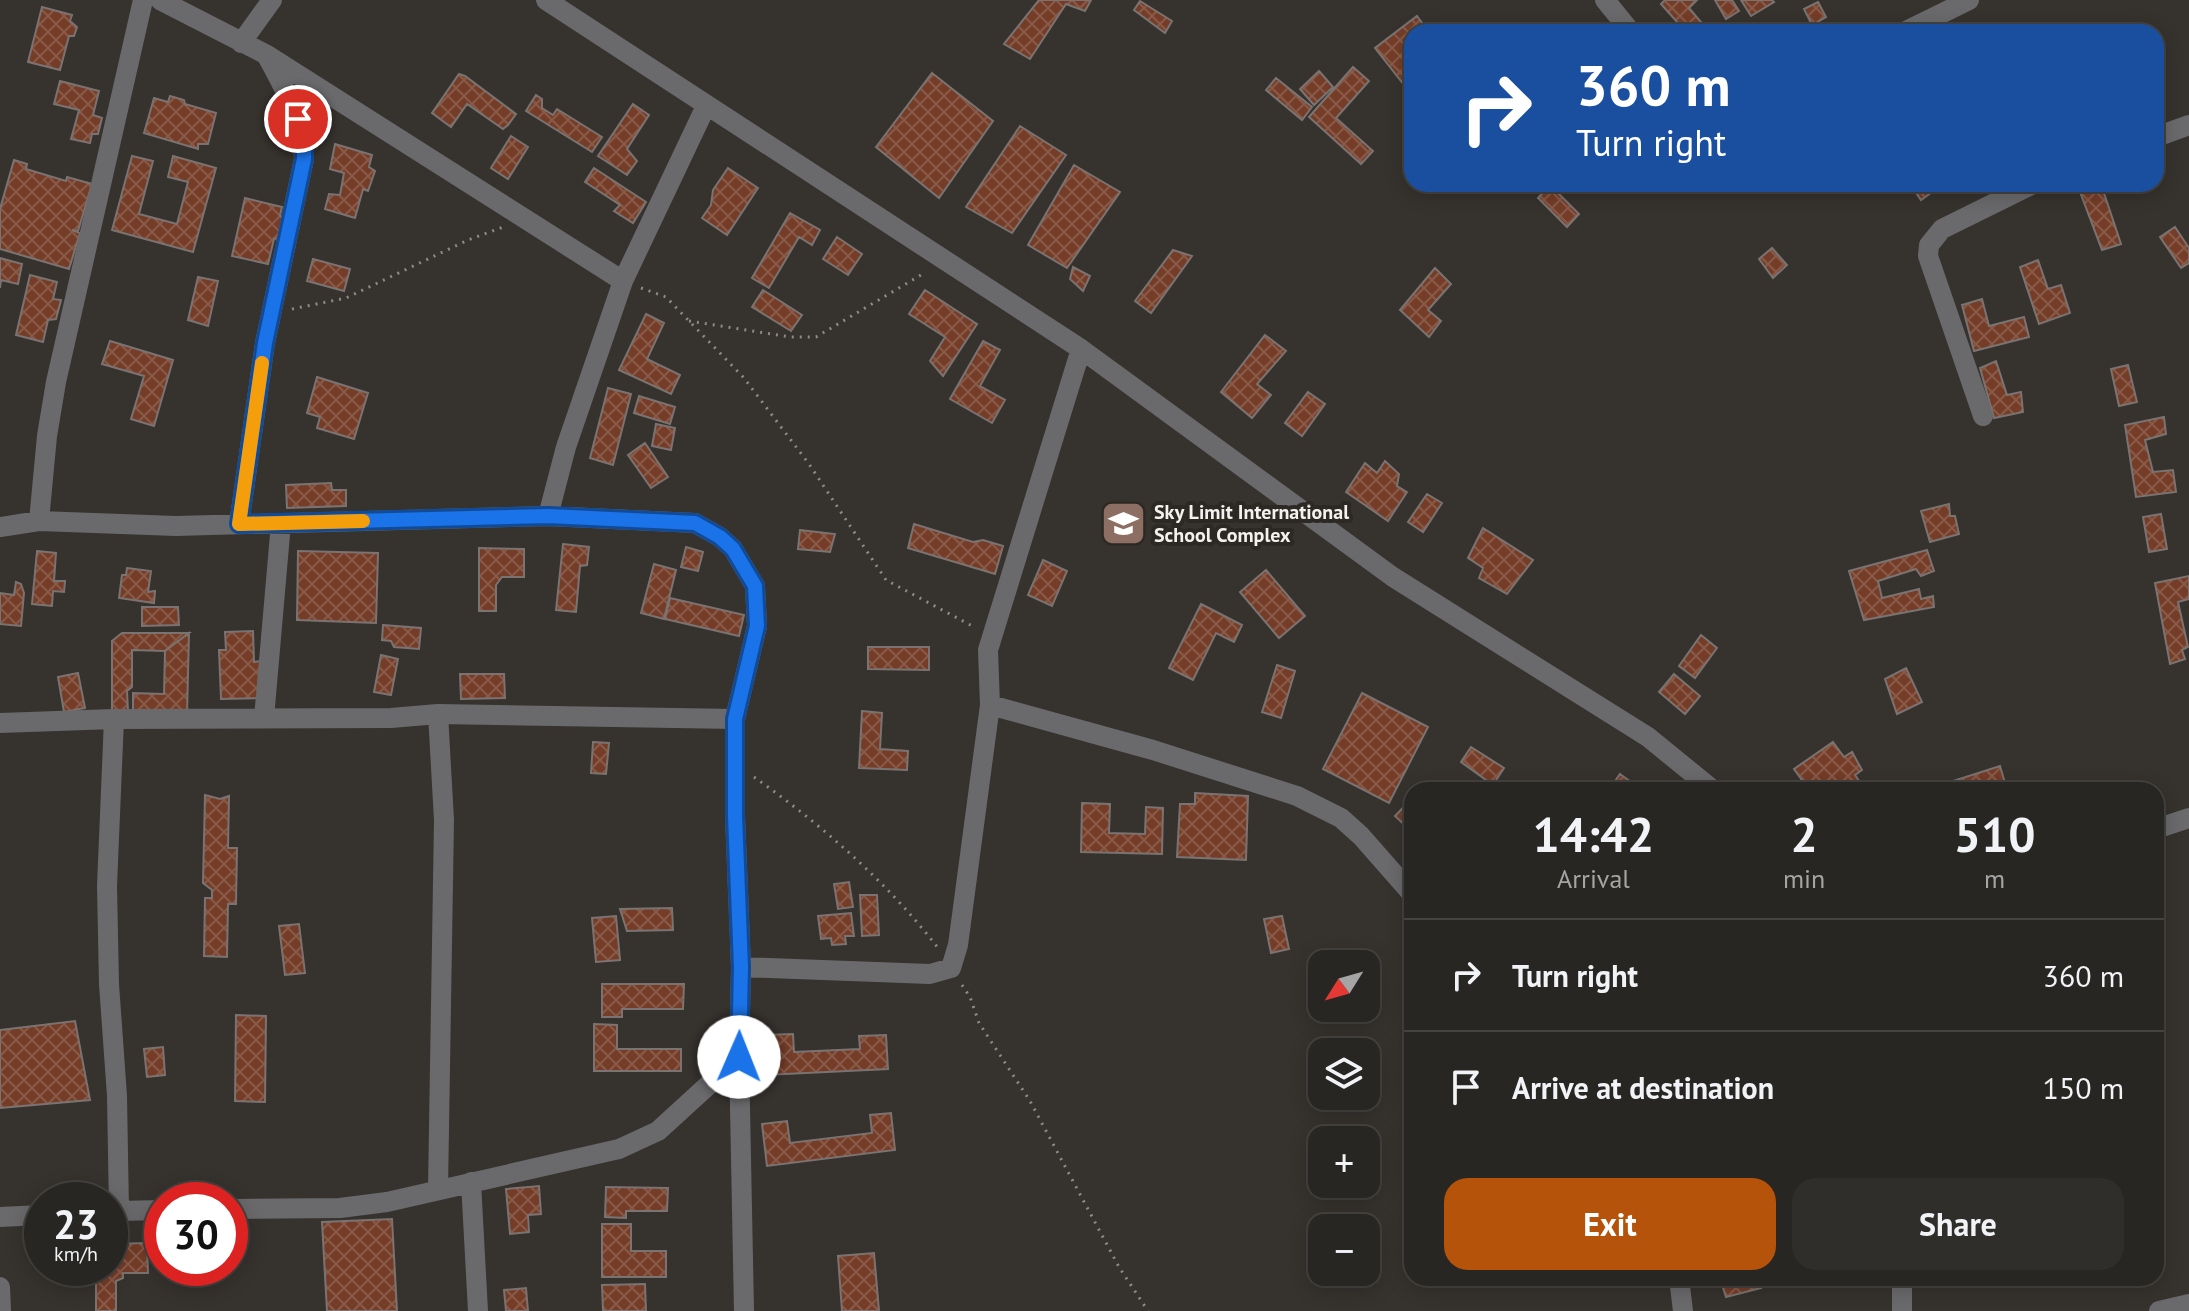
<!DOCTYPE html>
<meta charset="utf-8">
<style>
body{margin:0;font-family:"PT Sans",sans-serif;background:#302e2a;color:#f1f3f6;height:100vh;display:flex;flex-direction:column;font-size:30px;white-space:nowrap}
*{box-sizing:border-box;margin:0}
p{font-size:26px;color:#a5a5a5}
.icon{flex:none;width:44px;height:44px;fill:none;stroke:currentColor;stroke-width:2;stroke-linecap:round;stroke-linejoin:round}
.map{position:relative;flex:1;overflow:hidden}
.drawer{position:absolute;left:1404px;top:782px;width:760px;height:504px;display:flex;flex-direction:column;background:#282622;border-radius:24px;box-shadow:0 4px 20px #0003,0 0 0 2px #444340}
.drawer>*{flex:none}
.banner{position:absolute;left:1404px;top:24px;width:760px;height:168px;border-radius:24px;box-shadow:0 4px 20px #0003,0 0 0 2px #444340;background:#1a4fa0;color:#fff;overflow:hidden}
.needle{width:52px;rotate:233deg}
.buttons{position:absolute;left:1308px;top:950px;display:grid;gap:16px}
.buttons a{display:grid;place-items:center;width:72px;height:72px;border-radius:16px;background:#282622;box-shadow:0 4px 20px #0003,0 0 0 2px #444340;font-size:40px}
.speed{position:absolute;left:24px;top:1182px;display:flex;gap:16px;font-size:40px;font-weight:700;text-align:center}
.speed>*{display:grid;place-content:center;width:104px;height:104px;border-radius:50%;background:#282622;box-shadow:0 4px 20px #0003,0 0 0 2px #444340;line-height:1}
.speed small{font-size:20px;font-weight:400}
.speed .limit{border:12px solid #d22;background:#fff;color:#111}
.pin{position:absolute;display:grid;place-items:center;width:68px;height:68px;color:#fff;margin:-34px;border:4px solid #fff;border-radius:50%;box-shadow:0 2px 8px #0007}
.me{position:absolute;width:88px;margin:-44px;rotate:1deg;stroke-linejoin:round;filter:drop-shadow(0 0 6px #0008)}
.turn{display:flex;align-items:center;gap:28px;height:168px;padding:0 40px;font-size:36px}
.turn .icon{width:104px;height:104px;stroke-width:2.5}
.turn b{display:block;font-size:56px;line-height:68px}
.eta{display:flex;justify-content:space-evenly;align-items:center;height:136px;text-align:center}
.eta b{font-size:48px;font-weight:600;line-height:56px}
.primary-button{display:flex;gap:16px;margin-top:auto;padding:16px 40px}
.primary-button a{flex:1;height:92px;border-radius:24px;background:#b45309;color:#fff;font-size:32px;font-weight:600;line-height:92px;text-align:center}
.primary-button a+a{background:#302e2a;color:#f1f3f6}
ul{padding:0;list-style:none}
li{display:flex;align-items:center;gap:24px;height:112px;padding:0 40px;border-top:2px solid #444340}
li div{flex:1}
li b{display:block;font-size:30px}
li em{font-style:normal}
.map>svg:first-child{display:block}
.building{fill:url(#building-cross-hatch);stroke:#7a7371;stroke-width:2}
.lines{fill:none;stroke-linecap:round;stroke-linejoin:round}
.path{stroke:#8e8a87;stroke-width:3;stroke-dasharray:2 6;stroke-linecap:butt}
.minor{stroke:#6a6a6d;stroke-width:20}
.route-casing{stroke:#114b97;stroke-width:20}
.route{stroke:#1a73e8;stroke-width:14}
.slow{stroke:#f59e0b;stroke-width:14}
.labels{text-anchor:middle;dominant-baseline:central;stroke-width:8;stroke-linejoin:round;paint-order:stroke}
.poi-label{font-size:20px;font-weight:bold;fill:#f4f1ef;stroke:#2c2824;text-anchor:start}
</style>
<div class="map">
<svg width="2189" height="1311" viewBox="0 0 2189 1311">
<defs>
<pattern id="building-cross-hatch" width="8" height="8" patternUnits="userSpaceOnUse" patternTransform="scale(2)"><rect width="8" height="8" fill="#753d28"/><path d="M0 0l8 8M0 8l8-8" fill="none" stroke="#895a48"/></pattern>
</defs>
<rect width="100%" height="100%" fill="#36322e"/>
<path class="building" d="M 1039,0 L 1091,0 L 1085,11 L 1066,4 L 1030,59 L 1004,44 Z
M 1665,0 L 1697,0 L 1689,8 L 1706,28 L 1702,32 L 1686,32 L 1661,4 Z
M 1715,0 L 1732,0 L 1739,11 L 1726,19 Z
M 1741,0 L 1772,0 L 1774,2 L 1751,16 Z
M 1140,1 L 1172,21 L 1165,33 L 1134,10 Z
M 1818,2 L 1826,17 L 1812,25 L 1804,9 Z
M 42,7 L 72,15 L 70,21 L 77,27 L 74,36 L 69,36 L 60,70 L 28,62 Z
M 1417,16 L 1429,32 L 1412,32 L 1412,47 L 1406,51 L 1412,60 L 1412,86 L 1408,90 L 1375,48 Z
M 1353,67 L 1369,81 L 1336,118 L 1373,151 L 1361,164 L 1309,117 Z
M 1319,71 L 1333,87 L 1314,105 L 1300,89 Z
M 932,73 L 993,121 L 939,198 L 876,147 Z
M 459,74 L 465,76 L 516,114 L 508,125 L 503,129 L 467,104 L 451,127 L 432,113 Z
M 1276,78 L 1312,107 L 1302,120 L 1266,90 Z
M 60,81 L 99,91 L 93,115 L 102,118 L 98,134 L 92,134 L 90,143 L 71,139 L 79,110 L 54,104 Z
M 536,95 L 542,99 L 542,108 L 553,115 L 557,109 L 602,137 L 592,152 L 526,111 Z
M 170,96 L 184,100 L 185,104 L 216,113 L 208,144 L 198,144 L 198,149 L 144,133 L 154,98 L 168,102 Z
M 633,104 L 649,115 L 627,149 L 637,161 L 627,175 L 598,156 Z
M 1020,126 L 1066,155 L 1012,233 L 966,207 Z
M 511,136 L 528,147 L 508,179 L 491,168 Z
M 335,144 L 372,155 L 369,167 L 375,171 L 368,191 L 363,189 L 355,218 L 325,209 L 329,194 L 340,195 L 344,173 L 330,169 Z
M 132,156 L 153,161 L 139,214 L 177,224 L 188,182 L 168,177 L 173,156 L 216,168 L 193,252 L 112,230 Z
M 14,160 L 27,164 L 26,169 L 66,181 L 67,177 L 92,184 L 78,231 L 72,230 L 80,233 L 69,269 L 0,249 L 0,209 Z
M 1074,165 L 1120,192 L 1067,268 L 1028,245 Z
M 594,168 L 646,202 L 633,223 L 614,211 L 620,205 L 585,182 Z
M 728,168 L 758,188 L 727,235 L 702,218 L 711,205 L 713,190 Z
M 1910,184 L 1931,184 L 1935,190 L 1921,200 Z
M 2077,184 L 2101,184 L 2121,244 L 2102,250 Z
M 1550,185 L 1579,214 L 1567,227 L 1538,198 Z
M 245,198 L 282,207 L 280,215 L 284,220 L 279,238 L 274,239 L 268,264 L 232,256 Z
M 790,213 L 820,230 L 812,245 L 799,237 L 769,288 L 752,278 Z
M 2175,227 L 2189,248 L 2189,263 L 2181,268 L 2160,237 Z
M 837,237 L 862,254 L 848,275 L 823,259 Z
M 1772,248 L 1787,265 L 1773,278 L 1759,259 Z
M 1173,250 L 1192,256 L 1151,313 L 1135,301 Z
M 0,258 L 22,264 L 18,284 L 1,280 L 0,288 Z
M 313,259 L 350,269 L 344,291 L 307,281 Z
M 2038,260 L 2048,289 L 2061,285 L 2070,313 L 2039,324 L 2020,267 Z
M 1073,267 L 1090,276 L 1083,291 L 1070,279 Z
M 1435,268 L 1451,284 L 1428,310 L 1441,321 L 1429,337 L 1400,310 Z
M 30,275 L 57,282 L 53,299 L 61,300 L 56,319 L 48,320 L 43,342 L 16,335 Z
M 198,277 L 218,281 L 208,326 L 188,320 Z
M 763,290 L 802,315 L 791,331 L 752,307 Z
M 925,290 L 977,324 L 943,376 L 930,361 L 945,337 L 909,314 Z
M 1982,299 L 1989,326 L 2024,317 L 2029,337 L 1974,351 L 1962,305 Z
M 646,314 L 664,323 L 647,359 L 680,375 L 671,394 L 619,370 Z
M 1265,335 L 1286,351 L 1257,384 L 1271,395 L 1252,418 L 1221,392 Z
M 110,341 L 173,360 L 154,426 L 131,419 L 144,376 L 102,364 Z
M 983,341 L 1000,350 L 980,386 L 1005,400 L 992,423 L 950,399 Z
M 1996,361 L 2007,395 L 2021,392 L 2023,412 L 1994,418 L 1980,368 Z
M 2128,365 L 2137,402 L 2119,406 L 2111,369 Z
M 317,377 L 368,393 L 354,439 L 317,428 L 320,417 L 307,413 Z
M 608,388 L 631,394 L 613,465 L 590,458 Z
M 1308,392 L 1325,404 L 1302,436 L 1285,423 Z
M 639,396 L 675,407 L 670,424 L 634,413 Z
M 2164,417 L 2166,434 L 2145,440 L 2153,472 L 2173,470 L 2176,492 L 2136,497 L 2125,425 Z
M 656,424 L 675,428 L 671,450 L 652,446 Z
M 645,443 L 668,477 L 651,488 L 628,455 Z
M 1385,461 L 1399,474 L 1397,486 L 1407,492 L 1388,521 L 1346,492 L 1365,463 L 1377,473 Z
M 331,483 L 332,490 L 346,490 L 346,506 L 287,508 L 286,485 Z
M 1427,494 L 1442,503 L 1423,532 L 1408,522 Z
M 1949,504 L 1950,516 L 1955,516 L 1959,534 L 1930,542 L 1921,511 Z
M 2161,514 L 2167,549 L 2149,552 L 2143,517 Z
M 914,524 L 973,542 L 983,540 L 1003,546 L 995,574 L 908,548 Z
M 1483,528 L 1533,560 L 1507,594 L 1479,578 L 1483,568 L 1468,558 Z
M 800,530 L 835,534 L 830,552 L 798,549 Z
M 563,544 L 589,547 L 587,565 L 580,566 L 576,612 L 556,610 Z
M 686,547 L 703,552 L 698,571 L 681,567 Z
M 479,548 L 524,549 L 524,577 L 502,577 L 496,585 L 496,611 L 479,611 Z
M 1927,550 L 1934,571 L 1921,576 L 1916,569 L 1878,581 L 1882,598 L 1919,589 L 1921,599 L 1933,596 L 1934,607 L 1864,620 L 1849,571 Z
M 37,551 L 56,553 L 54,581 L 65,581 L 64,592 L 53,591 L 52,606 L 32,604 Z
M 298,551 L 378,553 L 376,623 L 297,620 Z
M 1043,560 L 1067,571 L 1052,606 L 1028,595 Z
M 654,564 L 676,570 L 664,619 L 641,613 Z
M 127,568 L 151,571 L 148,592 L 155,591 L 154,603 L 119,598 L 122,575 L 126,575 Z
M 1266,570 L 1305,616 L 1279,638 L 1240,592 Z
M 2189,576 L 2189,599 L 2178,602 L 2188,647 L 2182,650 L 2185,659 L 2170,664 L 2155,583 Z
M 16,582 L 21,584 L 24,593 L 21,626 L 0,624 L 0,593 L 14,595 Z
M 670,598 L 744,615 L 739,636 L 665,619 Z
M 1201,604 L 1242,625 L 1234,642 L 1216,633 L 1193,680 L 1169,668 Z
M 142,607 L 178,607 L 179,625 L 142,626 Z
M 383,625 L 421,628 L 419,649 L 394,647 L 391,641 L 382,640 Z
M 253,631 L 254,662 L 261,661 L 262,698 L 221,699 L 219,650 L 226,650 L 225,632 Z
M 122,633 L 189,633 L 165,651 L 132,650 L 132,687 L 127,691 L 128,711 L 112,711 L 112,641 Z
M 189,633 L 187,716 L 133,714 L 133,693 L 164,694 L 165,651 Z
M 1701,635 L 1717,648 L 1695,678 L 1679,666 Z
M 868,647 L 929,647 L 929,670 L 868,669 Z
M 381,655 L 398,659 L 391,695 L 374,692 Z
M 1277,665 L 1295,671 L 1281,718 L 1262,712 Z
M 1906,668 L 1922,702 L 1897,714 L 1885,679 Z
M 78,673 L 85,708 L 64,712 L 58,677 Z
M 460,674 L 504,674 L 505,698 L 461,699 Z
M 1674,674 L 1700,696 L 1685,714 L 1659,692 Z
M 1362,693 L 1428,727 L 1389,803 L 1323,769 Z
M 862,711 L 882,713 L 880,749 L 908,751 L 907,770 L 859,768 Z
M 593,742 L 609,743 L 606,774 L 591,773 Z
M 1833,742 L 1844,757 L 1852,752 L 1862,770 L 1855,775 L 1864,788 L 1862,790 L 1809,790 L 1794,769 Z
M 1471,747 L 1504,768 L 1493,785 L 1461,762 Z
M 2000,766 L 2007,790 L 1925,790 Z
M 1620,774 L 1642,790 L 1609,790 Z
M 1195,793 L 1248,796 L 1246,860 L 1177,857 L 1180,804 L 1195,804 Z
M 205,795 L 220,799 L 229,796 L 228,848 L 237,848 L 236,904 L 228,904 L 227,957 L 204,956 L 205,898 L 212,898 L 212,890 L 203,883 Z
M 1412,798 L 1412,832 L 1395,816 Z
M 1082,803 L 1110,804 L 1109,833 L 1145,834 L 1146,807 L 1163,808 L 1162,854 L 1081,852 Z
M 849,882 L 853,907 L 838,909 L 834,884 Z
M 860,895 L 877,895 L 879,935 L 862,936 Z
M 672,908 L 673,930 L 627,931 L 620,909 Z
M 851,913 L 854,936 L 845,936 L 846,944 L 832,945 L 831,938 L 821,939 L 818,916 Z
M 616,916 L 620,960 L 596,962 L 592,918 Z
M 1282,916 L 1289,949 L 1271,953 L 1264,919 Z
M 299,924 L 305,973 L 285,975 L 279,926 Z
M 602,984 L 684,984 L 683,1009 L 622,1009 L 622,1017 L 602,1017 Z
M 236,1015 L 266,1016 L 265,1102 L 235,1101 Z
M 75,1021 L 90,1100 L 0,1108 L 0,1030 Z
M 594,1024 L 617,1025 L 617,1049 L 681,1049 L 681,1071 L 594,1071 Z
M 793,1034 L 794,1052 L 860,1049 L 859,1036 L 886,1035 L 888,1069 L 765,1075 L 763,1035 Z
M 163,1047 L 165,1075 L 147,1077 L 144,1049 Z
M 891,1113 L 895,1150 L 767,1166 L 762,1124 L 787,1121 L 790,1143 L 872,1133 L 870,1115 Z
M 539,1186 L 541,1214 L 528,1215 L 529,1232 L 510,1234 L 506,1189 Z
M 606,1187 L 668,1188 L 667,1211 L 626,1211 L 626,1218 L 605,1217 Z
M 392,1219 L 397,1311 L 327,1311 L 322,1222 Z
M 602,1224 L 631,1224 L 631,1251 L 666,1251 L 666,1277 L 602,1277 Z
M 147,1243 L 148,1273 L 123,1273 L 123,1278 L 116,1281 L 116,1311 L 96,1311 L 96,1268 L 110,1268 L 110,1244 Z
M 874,1253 L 879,1311 L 842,1311 L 838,1256 Z
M 1720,1278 L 1759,1278 L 1761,1288 L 1726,1297 Z
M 645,1284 L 646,1311 L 603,1311 L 602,1285 Z
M 526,1288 L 528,1311 L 506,1311 L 504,1290 Z"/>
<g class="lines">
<path class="path" d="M 641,288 L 666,297 L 744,378 L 809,464 L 886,580 L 976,628
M 292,309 L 346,298 L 468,240 L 503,227
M 689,321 L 790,337 L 816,337 L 926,272
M 754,777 C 822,825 887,882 938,948
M 962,985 L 970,997 L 979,1023 L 1030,1101 L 1119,1267 L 1148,1311"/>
<path class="minor" d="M 160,0 L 267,55 L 623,281 L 566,447 L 548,516
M 546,0 L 1081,349 L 1393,577 L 1648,737 L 1713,790
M 1605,0 L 1631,32
M 1904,32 L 1969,0
M 241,43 L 272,0
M 2156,137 L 2189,125
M 623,281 L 706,106
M 1983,416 L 1928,256 L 1929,245 L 1942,229 L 2033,184
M 39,521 L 47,436 L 56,382 L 143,0
M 239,524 L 265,343 L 304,159 C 303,121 286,91 268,58
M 0,527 L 39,521 L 176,526 L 548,516 L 695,523 L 720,537 L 733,549 L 755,586 L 757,626 L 735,719 L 735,816 L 741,967 L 739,1057 L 744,1311
M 990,705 L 1153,750 L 1297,796 L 1341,818 L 1361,836 L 1412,894
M 438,714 L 444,820 L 438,1190
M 264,718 L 281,523
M 0,723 L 114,719 L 391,718 L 438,714 L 735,719
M 2156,829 L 2189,818
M 741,967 L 930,974 L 951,968 L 958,945 L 990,705 L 988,650 L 1081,349
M 471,1182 L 478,1311
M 230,1209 L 340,1208 L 387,1202 L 619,1149 L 658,1131 L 739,1057
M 110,1211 L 119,1211 L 117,1096 L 109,984 L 107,886 L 114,719
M 119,1211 L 162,1210
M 0,1217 L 42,1215
M 1679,1278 L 1683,1311
M 1902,1278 L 1902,1311
M 0,1287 L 1,1311
M 2159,1311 L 2189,1304"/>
</g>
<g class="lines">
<defs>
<path id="route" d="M 298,119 L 304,139 L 304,159 L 265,343 L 239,524 L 548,516 L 695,523 L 720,537 L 733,549 L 755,586 L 757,626 L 735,719 L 735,816 L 741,967 L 739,1057"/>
</defs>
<use href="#route" class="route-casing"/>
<use href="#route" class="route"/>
<path class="slow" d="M 262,363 L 239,524 L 363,521"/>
</g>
<defs>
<symbol id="school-square" viewBox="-11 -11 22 22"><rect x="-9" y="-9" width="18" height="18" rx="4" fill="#8d6e63" stroke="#2c2824"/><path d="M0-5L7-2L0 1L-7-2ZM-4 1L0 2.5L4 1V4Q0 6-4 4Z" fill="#fff"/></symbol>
</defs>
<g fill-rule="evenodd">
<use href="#school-square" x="1098" y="498" width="51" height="51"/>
</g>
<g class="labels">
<g class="poi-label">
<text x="1154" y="512">Sky Limit International<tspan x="1154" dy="23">School Complex</tspan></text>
</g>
</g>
</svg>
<div class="buttons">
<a><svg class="needle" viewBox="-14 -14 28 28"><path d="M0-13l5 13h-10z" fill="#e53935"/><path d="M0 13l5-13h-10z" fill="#a5a5a5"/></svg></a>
<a><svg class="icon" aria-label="layers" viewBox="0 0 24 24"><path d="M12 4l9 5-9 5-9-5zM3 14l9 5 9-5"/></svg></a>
<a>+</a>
<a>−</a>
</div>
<div class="speed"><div>23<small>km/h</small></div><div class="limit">30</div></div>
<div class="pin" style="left:298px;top:119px;background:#d93025"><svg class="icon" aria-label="arrive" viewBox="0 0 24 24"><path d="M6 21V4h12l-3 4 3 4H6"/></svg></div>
<svg class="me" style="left:739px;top:1057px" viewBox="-20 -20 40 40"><circle r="19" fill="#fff"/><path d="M0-13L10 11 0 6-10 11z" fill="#1a73e8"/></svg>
<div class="banner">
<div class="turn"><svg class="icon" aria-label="right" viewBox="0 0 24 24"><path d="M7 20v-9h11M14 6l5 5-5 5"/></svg><div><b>360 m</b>Turn right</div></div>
</div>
<section class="drawer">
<div class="eta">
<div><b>14:42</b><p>Arrival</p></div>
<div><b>2</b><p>min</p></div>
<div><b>510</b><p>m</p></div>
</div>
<ul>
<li><svg class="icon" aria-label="right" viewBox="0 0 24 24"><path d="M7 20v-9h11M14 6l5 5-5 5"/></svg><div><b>Turn right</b></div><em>360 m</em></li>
<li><svg class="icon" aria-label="arrive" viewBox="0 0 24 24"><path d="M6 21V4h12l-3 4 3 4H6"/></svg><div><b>Arrive at destination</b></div><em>150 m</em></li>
</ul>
<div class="primary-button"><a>Exit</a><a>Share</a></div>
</section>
</div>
